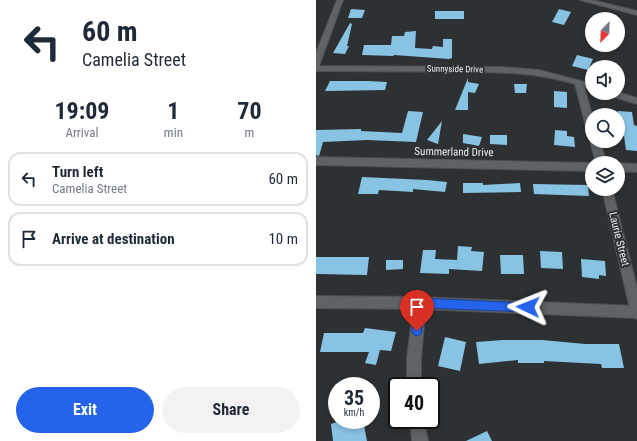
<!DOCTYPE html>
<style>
body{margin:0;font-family:"Roboto Condensed",sans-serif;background:#f2f2f3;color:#1f2937;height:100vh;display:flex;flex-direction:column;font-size:15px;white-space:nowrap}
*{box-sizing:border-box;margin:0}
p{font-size:13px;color:#747a83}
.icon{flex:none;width:22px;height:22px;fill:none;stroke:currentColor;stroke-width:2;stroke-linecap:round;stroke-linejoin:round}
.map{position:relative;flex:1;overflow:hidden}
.panel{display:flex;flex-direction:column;background:#fff;width:316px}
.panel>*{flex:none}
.hud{background:#fff;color:#1f2937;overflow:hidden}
.needle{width:26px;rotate:203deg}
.tools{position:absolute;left:269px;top:12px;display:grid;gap:8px}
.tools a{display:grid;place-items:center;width:40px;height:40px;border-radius:50%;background:#fff;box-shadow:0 2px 6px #0003;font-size:20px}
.speed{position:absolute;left:12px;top:377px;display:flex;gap:8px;font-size:20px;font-weight:700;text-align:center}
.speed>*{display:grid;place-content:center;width:52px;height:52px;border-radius:50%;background:#fff;box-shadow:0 2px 6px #0003;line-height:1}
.speed small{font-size:10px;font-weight:400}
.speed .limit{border:2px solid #111;border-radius:6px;background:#fff;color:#111}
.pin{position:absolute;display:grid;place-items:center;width:34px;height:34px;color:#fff;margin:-41px -17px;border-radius:50% 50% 50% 0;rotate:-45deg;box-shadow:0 0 4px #0007}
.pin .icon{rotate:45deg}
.me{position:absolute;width:44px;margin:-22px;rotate:272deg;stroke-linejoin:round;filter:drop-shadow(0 0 3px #0008)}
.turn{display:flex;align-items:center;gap:14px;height:84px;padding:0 16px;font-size:18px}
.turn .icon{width:52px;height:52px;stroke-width:2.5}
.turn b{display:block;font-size:28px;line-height:34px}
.eta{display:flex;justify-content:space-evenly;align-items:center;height:68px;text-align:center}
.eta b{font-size:24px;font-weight:700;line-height:28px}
.cta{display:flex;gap:8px;margin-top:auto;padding:8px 16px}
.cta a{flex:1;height:46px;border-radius:24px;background:#2563eb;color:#fff;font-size:16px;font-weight:700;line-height:46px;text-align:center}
.cta a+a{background:#f2f2f3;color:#1f2937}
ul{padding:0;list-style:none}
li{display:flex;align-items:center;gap:12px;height:54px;margin:0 8px 6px;padding:0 8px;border:2px solid #e0e1e3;border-radius:12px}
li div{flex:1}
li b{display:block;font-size:15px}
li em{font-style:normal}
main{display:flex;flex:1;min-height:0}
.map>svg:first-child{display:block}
.building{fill:#89c3e4}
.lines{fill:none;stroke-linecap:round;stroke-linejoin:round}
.minor-casing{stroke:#4d5052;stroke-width:2}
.tertiary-casing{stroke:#4d5052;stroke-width:2}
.minor{fill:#606365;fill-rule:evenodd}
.tertiary{fill:#606365;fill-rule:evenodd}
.route{fill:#2563eb;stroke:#184099}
.labels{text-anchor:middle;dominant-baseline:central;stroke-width:4;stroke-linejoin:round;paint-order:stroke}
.far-street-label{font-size:9px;fill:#eaeced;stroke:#2e3133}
.street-label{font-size:11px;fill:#eaeced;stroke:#2e3133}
</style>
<main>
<section class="panel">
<div class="hud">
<div class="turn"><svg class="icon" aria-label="left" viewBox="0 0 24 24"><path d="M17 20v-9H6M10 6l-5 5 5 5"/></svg><div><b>60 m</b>Camelia Street</div></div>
</div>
<div class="eta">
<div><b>19:09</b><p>Arrival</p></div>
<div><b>1</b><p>min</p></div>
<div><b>70</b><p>m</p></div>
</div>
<ul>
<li><svg class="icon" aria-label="left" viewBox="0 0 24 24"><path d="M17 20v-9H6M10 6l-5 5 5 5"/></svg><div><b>Turn left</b><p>Camelia Street</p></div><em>60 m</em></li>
<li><svg class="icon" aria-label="arrive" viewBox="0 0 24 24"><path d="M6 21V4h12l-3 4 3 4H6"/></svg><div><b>Arrive at destination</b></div><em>10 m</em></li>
</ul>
<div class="cta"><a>Exit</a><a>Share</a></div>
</section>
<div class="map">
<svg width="321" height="441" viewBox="0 0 321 441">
<rect width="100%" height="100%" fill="#2e3133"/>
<path class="building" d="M 35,9 L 49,10 L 46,18 L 32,18 Z
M 243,9 L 255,12 L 248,25 L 236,22 Z
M 119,11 L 148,11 L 148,19 L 119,19 Z
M 34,23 L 36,24 L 31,46 L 33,46 L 29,54 L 17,53 Z
M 100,31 L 99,48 L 116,49 L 117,46 L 127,47 L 127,39 L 136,39 L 136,58 L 133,59 L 78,55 L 77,56 L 46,55 L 48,45 L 75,45 L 76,36 L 88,36 L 89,32 Z
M 261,55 L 277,59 L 272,70 L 256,66 Z
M 152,78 L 152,82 L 163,84 L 159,93 L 152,92 L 152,110 L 139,110 Z
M 14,81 L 52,81 L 71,82 L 69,90 L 9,91 Z
M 198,84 L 211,84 L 210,93 L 199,93 Z
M 238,91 L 251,92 L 251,108 L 238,107 Z
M 92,111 L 107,112 L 100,142 L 51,140 L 7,142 L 3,156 L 0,155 L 0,130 L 45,129 L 45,131 L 86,133 Z
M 302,111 L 316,112 L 318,125 L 321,126 L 321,151 L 310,150 L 308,136 L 302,135 Z
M 126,121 L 122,144 L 111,140 Z
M 239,130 L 251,131 L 251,136 L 258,137 L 259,147 L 238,145 Z
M 147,134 L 166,137 L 163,146 L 147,143 Z
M 174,135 L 191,135 L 191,145 L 174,144 Z
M 46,177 L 111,180 L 131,182 L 129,192 L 97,189 L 97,192 L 63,190 L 62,194 L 42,194 Z
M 147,183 L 167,183 L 167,185 L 204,183 L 205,192 L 147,193 Z
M 217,184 L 272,185 L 273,196 L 218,194 Z
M 142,246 L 156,247 L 155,251 L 168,252 L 166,271 L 133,269 L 133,274 L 104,273 L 107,250 L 120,250 L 119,259 L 141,260 Z
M 224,251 L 246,252 L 247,269 L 225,268 Z
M 184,255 L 207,255 L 208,274 L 185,274 Z
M 0,257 L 53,257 L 51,275 L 0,274 Z
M 265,259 L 289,261 L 290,276 L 283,275 L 283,279 L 266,277 Z
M 70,260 L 87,260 L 87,269 L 70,270 Z
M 49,328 L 80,332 L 75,351 L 64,350 L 60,365 L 49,363 L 53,352 L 4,352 L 8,333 L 47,333 Z
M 129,337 L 150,342 L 144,371 L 122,366 Z
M 187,340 L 226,340 L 269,344 L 303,344 L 308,368 L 286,368 L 285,364 L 228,361 L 228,363 L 202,363 L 202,360 L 163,364 L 160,342 Z
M 27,420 L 47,420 L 51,441 L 17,441 L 15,424 Z
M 171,431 L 176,441 L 150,441 Z"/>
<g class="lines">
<defs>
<path id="minor" d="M 21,0 L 27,0 L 3,66 L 184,67 L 223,70 L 276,84 L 276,90 L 268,87 L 276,115 L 276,134 L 271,131 L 259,84 C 218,71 175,72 132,72 C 88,71 44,71 0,71 L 0,53 Z
M 302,92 L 321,98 L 321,104 L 292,95 L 291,93 Z
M 276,138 L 276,141 L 284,141 L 290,163 L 280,163 L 274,141 Z
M 0,157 L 276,163 L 276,171 L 0,165 Z
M 302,163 L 321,164 L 321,172 L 302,171 Z
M 286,189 L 296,189 L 321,288 L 321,319 L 317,317 L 315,313 Z
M 104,297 L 108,299 L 110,303 L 105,358 L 105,386 L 91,386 L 91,358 L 98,303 L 100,299 Z
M 94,420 L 108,420 L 112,441 L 96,441 Z"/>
<path id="tertiary" d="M 264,0 L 276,0 L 321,11 L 321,15 Z
M 0,296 L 104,297 L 321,306 L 321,318 L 104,309 L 0,308 Z"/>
</defs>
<use href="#minor" class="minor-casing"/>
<use href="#tertiary" class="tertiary-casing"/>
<use href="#minor" class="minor"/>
<use href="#tertiary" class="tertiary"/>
</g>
<path class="route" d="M 104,298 L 212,303 L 216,304 L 217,307 L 216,311 L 212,312 L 108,308 L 105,334 L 101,336 L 97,334 L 96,331 L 98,303 L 100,300 Z"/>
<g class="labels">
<g class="far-street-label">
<text transform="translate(139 69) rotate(1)">Sunnyside Drive</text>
</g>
<g class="street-label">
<text transform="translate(138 152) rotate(1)">Summerland Drive</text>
<text transform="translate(303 239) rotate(76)">Laurie Street</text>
</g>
</g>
</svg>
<div class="tools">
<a><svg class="needle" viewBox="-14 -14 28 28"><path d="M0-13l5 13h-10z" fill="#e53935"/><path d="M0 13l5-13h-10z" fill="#747a83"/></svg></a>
<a><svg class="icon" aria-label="sound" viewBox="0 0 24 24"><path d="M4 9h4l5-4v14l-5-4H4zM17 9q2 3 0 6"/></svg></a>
<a><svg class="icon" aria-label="search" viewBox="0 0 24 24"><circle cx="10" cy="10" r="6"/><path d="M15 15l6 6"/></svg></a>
<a><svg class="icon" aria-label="layers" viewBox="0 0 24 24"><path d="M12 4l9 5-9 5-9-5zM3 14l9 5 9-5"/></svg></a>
</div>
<div class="speed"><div>35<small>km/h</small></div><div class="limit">40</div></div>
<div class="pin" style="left:101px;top:331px;background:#d93025"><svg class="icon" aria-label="arrive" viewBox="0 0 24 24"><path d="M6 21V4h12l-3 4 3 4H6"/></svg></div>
<svg class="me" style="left:212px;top:307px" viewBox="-20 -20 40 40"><path d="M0-17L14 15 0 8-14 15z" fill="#2563eb" stroke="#fff" stroke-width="4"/></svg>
</div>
</main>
